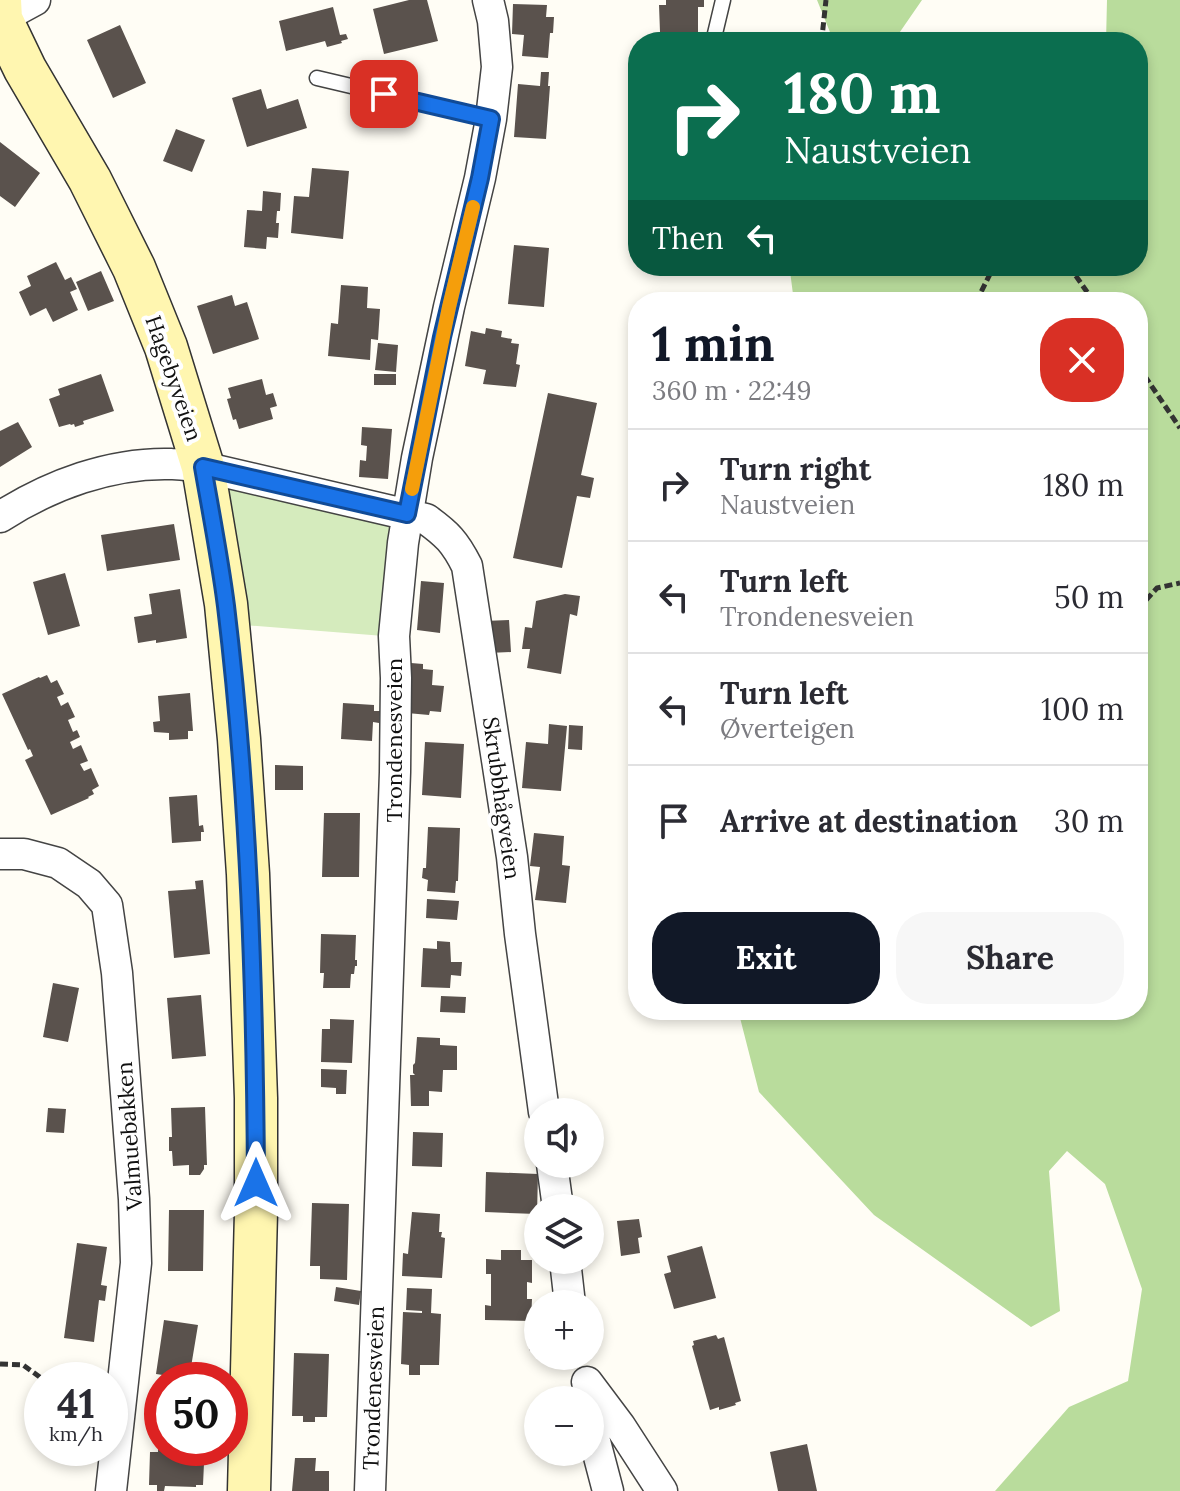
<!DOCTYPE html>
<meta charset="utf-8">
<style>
body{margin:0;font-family:Lora,serif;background:#f7f7f7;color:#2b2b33;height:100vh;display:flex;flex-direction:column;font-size:30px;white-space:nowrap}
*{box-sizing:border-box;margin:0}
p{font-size:26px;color:#7c7c81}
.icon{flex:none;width:44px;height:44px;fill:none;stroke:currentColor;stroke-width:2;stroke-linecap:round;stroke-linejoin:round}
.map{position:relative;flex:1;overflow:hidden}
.panel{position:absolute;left:628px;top:292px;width:520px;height:728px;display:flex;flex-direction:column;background:#fff;border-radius:32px;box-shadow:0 4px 12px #0003}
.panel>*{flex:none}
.banner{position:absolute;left:628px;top:32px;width:520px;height:244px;border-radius:32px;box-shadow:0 4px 12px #0003;background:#0b6e4f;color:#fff;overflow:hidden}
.fabs{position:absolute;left:524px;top:1098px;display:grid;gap:16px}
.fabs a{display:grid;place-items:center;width:80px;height:80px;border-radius:50%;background:#fff;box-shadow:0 4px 12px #0003;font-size:40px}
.speed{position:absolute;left:24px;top:1362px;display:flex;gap:16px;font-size:40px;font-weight:700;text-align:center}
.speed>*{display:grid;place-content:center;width:104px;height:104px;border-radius:50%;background:#fff;box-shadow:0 4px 12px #0003;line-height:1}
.speed small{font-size:20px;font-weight:400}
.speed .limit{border:12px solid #d22;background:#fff;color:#111}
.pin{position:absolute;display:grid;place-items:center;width:68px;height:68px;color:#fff;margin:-34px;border-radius:16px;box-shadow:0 4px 12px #0006}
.me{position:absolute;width:88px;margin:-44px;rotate:0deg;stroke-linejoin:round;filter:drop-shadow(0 0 6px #0008)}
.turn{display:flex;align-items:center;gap:28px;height:168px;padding:0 24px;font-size:36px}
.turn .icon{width:104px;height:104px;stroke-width:2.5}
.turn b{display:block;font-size:56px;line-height:68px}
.then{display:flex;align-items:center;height:76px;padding:0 24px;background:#0003;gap:16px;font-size:30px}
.round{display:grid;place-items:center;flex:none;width:84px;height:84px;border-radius:32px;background:#f7f7f7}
.head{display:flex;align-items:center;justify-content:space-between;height:136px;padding:0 24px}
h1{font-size:48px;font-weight:700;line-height:60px;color:#111827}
.primary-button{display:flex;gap:16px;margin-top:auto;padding:16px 24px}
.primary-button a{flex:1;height:92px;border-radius:32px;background:#111827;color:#fff;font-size:32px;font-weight:700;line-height:92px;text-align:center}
.primary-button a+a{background:#f7f7f7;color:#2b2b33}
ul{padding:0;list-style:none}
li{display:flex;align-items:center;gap:24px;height:112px;padding:0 24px;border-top:2px solid #e1e1e2}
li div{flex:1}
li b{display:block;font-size:30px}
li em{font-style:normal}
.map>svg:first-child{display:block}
.green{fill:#d5ebbd}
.forest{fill:#b9dc9c}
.building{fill:#5a524d}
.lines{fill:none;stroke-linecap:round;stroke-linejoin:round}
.lane-casing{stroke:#444;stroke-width:17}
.street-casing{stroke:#444;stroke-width:33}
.secondary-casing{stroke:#333;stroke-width:45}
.path{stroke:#333;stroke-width:5;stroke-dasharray:8 4;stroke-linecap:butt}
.lane{stroke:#fff;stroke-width:14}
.street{stroke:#fff;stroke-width:30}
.secondary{stroke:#fff6b0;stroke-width:42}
.route-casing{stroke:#114b97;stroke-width:20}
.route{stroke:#1a73e8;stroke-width:14}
.slow{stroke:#f59e0b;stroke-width:14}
.labels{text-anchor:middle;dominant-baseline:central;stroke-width:8;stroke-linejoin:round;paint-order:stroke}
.street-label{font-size:22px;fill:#111;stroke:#fff}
</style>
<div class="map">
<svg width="1180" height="1491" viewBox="0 0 1180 1491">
<rect width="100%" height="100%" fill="#fffdf5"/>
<path class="green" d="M 231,484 L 389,523 L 393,531 L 384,636 L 243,625 L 224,491 Z"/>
<path class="forest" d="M 817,0 L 922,0 L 893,42 L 834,42 Z
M 1107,0 L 1180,0 L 1180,1491 L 995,1491 L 1069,1407 L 1128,1381 L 1142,1289 L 1105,1184 L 1067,1151 L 1049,1171 L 1060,1311 L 1031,1327 L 874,1215 L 759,1092 L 738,1010 L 1138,1010 L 1138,302 L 794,302 L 790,271 L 804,266 L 1067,266 L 1089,269 L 1090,266 L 1138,266 L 1138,42 L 1106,42 Z"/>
<path class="building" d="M 409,0 L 427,0 L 438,41 L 384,54 L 373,9 Z
M 666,0 L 704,0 L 704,7 L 698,7 L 698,35 L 692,35 L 692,42 L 654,42 L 654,33 L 660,32 L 659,5 L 666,5 Z
M 513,4 L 547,5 L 546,17 L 554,17 L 553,33 L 550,33 L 548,58 L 522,56 L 524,35 L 512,34 Z
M 333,7 L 340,35 L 346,34 L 348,39 L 341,41 L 342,43 L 327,47 L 325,41 L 286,51 L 279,21 Z
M 120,25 L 146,83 L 113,98 L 87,40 Z
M 541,72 L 549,72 L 548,86 L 550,86 L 546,139 L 514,137 L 518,84 L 540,86 Z
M 261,89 L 267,109 L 298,99 L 307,128 L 247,147 L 232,98 Z
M 176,129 L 205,140 L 192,172 L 163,161 Z
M 0,142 L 40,173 L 15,207 L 0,196 Z
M 312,168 L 349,171 L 343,239 L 291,233 L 294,196 L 309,197 Z
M 263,191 L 281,193 L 280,211 L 277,211 L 276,223 L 279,223 L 278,238 L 267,237 L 266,249 L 244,247 L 247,210 L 262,211 Z
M 514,245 L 549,248 L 544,307 L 508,304 Z
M 56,262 L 65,280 L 71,277 L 77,289 L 70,292 L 78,310 L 53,322 L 46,308 L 30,316 L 19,292 L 31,286 L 27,276 Z
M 101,271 L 114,301 L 88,311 L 76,282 Z
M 341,285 L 368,287 L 367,308 L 380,309 L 378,340 L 371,339 L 370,360 L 328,356 L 331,323 L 338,324 Z
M 232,295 L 235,306 L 247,302 L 259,339 L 213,354 L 197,306 Z
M 486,328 L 502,331 L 501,337 L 512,339 L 511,343 L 519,344 L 516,364 L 520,365 L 516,387 L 483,384 L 486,370 L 465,366 L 471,331 L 485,334 Z
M 378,343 L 398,345 L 396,372 L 375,370 Z
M 101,374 L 114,411 L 83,421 L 84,424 L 75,427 L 74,424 L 71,425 L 70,424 L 59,427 L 49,399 L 60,395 L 58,389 Z
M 374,374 L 396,374 L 396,385 L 374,385 Z
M 262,379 L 266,395 L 273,393 L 277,406 L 270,408 L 273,419 L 239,429 L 236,419 L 233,420 L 227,399 L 231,398 L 228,388 Z
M 548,393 L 597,403 L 581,475 L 594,478 L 590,498 L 577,496 L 562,568 L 513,558 Z
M 18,422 L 32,447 L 0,467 L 0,431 Z
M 362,427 L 392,429 L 388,479 L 359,477 L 360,460 L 366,461 L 367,446 L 361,445 Z
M 174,524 L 180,560 L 107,571 L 101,535 Z
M 65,573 L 80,626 L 48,635 L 33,582 Z
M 421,581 L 444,583 L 440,633 L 417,630 Z
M 180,589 L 187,638 L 156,643 L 156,640 L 138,643 L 134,617 L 152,614 L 149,594 Z
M 565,594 L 580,596 L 577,616 L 570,614 L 561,674 L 527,668 L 530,649 L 522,649 L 525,627 L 532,628 L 536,601 Z
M 509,620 L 511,652 L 488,653 L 484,621 Z
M 411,663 L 423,664 L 423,669 L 433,670 L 432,685 L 444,686 L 441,712 L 430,711 L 429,715 L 407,713 Z
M 47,675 L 51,683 L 57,680 L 64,694 L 57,697 L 61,706 L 68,702 L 75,717 L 68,720 L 73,732 L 77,730 L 80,737 L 70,742 L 73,749 L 81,745 L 88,761 L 80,764 L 84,771 L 91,768 L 99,786 L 92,790 L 94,794 L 88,797 L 89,798 L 51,815 L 25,760 L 33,756 L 30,749 L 28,750 L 2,694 L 39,677 L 40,678 Z
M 190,693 L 193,731 L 188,731 L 188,739 L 169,740 L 169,733 L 154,732 L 153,722 L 160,721 L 158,696 Z
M 343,703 L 374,705 L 374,711 L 380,711 L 379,723 L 373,722 L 372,741 L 341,739 Z
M 549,724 L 567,726 L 561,791 L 522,788 L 526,742 L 548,744 Z
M 569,725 L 583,726 L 582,750 L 568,749 Z
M 425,742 L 464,744 L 461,798 L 422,795 Z
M 275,765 L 303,766 L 303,790 L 275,790 Z
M 197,795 L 199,826 L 203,825 L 204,832 L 201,832 L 201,841 L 172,843 L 169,797 Z
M 324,813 L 360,813 L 359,877 L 322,877 Z
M 428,827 L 460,828 L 458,881 L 456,881 L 455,893 L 427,891 L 428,880 L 422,878 L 423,868 L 426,868 Z
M 534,833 L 564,836 L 562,865 L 570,866 L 566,903 L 535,900 L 540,867 L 530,866 Z
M 203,880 L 210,954 L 174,958 L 168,891 L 196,889 L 195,881 Z
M 427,899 L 459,901 L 457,920 L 426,918 Z
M 321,934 L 356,935 L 355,960 L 357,960 L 357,966 L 355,966 L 354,974 L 351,974 L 350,988 L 323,988 L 324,973 L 320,973 Z
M 437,941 L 450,942 L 451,962 L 462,962 L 461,976 L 451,975 L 450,988 L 421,987 L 423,948 L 437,949 Z
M 53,983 L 79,988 L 68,1042 L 43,1037 Z
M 201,995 L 206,1056 L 172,1059 L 167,998 Z
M 441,996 L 466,997 L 465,1013 L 440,1012 Z
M 330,1019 L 354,1020 L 352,1063 L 321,1062 L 322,1029 L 330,1029 Z
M 417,1037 L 440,1038 L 440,1045 L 457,1046 L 457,1070 L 443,1070 L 442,1092 L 429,1091 L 429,1106 L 411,1106 L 410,1075 L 415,1075 L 413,1073 L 413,1065 L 415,1063 Z
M 321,1069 L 347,1070 L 346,1094 L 336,1094 L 336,1088 L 321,1087 Z
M 205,1107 L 207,1165 L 204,1165 L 204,1169 L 200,1175 L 189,1175 L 189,1165 L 173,1166 L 172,1151 L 169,1151 L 169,1137 L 172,1137 L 171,1108 Z
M 48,1108 L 66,1109 L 64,1133 L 46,1132 Z
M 413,1132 L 443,1133 L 442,1167 L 412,1166 Z
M 486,1172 L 538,1174 L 537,1214 L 485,1212 Z
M 312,1203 L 349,1204 L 347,1280 L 320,1279 L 320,1266 L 310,1266 Z
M 169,1210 L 204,1210 L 203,1271 L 168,1271 Z
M 412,1212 L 440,1214 L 439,1232 L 442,1232 L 441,1237 L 445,1238 L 442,1278 L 402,1276 L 403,1253 L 408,1254 Z
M 639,1219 L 642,1237 L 638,1238 L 640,1253 L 621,1256 L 617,1221 Z
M 77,1243 L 107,1247 L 101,1285 L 107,1286 L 105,1301 L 99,1300 L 94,1342 L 64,1338 Z
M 702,1246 L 716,1298 L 674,1309 L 664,1274 L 671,1272 L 667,1256 Z
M 501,1250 L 521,1250 L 521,1260 L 532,1260 L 532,1283 L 527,1282 L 527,1299 L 532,1299 L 531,1321 L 485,1320 L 485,1305 L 491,1306 L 491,1274 L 486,1274 L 486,1259 L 501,1260 Z
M 336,1287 L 361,1291 L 359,1305 L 334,1301 Z
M 407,1288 L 432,1289 L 431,1313 L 441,1314 L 439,1365 L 420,1365 L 420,1375 L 409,1375 L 409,1365 L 401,1364 L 403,1312 L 422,1313 L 422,1311 L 406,1310 Z
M 164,1320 L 198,1325 L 189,1379 L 156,1374 Z
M 538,1329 L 538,1354 L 529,1350 Z
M 716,1335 L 718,1339 L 724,1337 L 741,1401 L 735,1403 L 736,1405 L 719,1410 L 719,1407 L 710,1410 L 692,1346 L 694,1345 L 693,1341 Z
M 294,1353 L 329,1354 L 327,1417 L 315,1417 L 315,1422 L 303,1422 L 303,1416 L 292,1416 Z
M 159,1430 L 162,1430 L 162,1448 L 185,1448 L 184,1460 L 197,1461 L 197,1463 L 204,1463 L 203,1485 L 196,1485 L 196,1487 L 165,1486 L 164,1491 L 157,1491 L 157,1485 L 149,1485 L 150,1452 L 158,1452 Z
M 807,1444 L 817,1491 L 778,1491 L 770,1452 Z
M 295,1458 L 316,1458 L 315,1471 L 329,1471 L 329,1491 L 292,1491 Z"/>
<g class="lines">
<defs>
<path id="lane" d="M 713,42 L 723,0
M 317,78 L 491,119"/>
<path id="street" d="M 0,19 L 35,0
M 0,517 C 50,485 111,462 172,464 C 182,464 193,466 203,467 L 426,519 C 447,534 455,542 467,566 L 512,857 L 520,934 L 544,1112
M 0,854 L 24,854 L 58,863 L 89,884 L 107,905 L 117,973 L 134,1199 L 136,1263 L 111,1491
M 552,1164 L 558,1208
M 565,1260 L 570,1304
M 587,1382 L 620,1426 L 662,1491
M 590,1410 L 592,1430 L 608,1491
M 370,1491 L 395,772 L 396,678 L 394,636 L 403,543 L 417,458 L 449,307 L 480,178 L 491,119 L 497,67 L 493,21 L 488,0"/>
<path id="secondary" d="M 0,0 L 1,19 L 25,69 L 90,180 L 134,268 L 166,347 L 203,467 L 226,604 L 239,739 L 248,874 L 256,1098 L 256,1212 L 249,1491"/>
</defs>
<use href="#lane" class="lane-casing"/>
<use href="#street" class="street-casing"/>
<use href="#secondary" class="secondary-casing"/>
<path class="path" d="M 823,42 L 822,37 L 826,0
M 1069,266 L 1094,302
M 976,302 L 994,266
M 1138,366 L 1180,428
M 1138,609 L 1157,588 L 1180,583
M 0,1364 L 23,1365 L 44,1380"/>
<use href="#lane" class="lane"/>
<use href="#street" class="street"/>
<use href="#secondary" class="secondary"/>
</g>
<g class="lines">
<defs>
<path id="route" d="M 256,1183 C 255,991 249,797 226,606 C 220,559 211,513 203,467 L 407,514 L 442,337 L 480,178 L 491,119 L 384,94"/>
</defs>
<use href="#route" class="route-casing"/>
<use href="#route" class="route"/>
<path class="slow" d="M 412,489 L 449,307 L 473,207"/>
</g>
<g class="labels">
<g class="street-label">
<text transform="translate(174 378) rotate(71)">Hagebyveien</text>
<text transform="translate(394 740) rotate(-90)">Trondenesveien</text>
<text transform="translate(502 798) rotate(82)">Skrubbhågveien</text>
<text transform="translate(129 1136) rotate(-94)">Valmuebakken</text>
<text transform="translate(373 1388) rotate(-88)">Trondenesveien</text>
</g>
</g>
</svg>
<div class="fabs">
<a><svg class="icon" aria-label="sound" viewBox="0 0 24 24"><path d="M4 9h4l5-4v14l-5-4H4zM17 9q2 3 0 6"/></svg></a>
<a><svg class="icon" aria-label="layers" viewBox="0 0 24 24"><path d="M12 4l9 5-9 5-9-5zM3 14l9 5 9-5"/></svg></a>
<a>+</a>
<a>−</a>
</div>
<div class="speed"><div>41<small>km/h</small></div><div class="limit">50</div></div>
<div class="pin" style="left:384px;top:94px;background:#d93025"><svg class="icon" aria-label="arrive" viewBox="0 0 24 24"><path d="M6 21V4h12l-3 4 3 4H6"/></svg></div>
<svg class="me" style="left:256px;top:1183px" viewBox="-20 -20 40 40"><path d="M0-17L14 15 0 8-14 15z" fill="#1a73e8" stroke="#fff" stroke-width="4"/></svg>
<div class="banner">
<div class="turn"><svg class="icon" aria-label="right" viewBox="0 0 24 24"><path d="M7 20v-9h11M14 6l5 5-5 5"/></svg><div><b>180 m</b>Naustveien</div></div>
<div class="then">Then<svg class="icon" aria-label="left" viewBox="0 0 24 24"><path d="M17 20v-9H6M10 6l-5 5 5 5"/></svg></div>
</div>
<section class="panel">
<div class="head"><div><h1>1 min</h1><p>360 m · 22:49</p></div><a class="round" style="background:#d93025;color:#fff"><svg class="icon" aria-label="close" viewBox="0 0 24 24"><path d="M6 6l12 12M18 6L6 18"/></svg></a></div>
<ul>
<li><svg class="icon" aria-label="right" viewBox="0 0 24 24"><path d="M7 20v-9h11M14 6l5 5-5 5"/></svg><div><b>Turn right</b><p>Naustveien</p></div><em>180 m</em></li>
<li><svg class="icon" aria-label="left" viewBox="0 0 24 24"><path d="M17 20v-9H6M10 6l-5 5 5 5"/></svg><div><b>Turn left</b><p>Trondenesveien</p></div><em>50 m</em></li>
<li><svg class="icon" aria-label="left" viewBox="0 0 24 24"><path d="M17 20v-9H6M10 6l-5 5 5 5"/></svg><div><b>Turn left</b><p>Øverteigen</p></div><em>100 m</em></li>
<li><svg class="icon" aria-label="arrive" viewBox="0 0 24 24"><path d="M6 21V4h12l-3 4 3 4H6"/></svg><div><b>Arrive at destination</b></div><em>30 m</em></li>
</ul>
<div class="primary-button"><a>Exit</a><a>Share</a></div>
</section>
</div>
